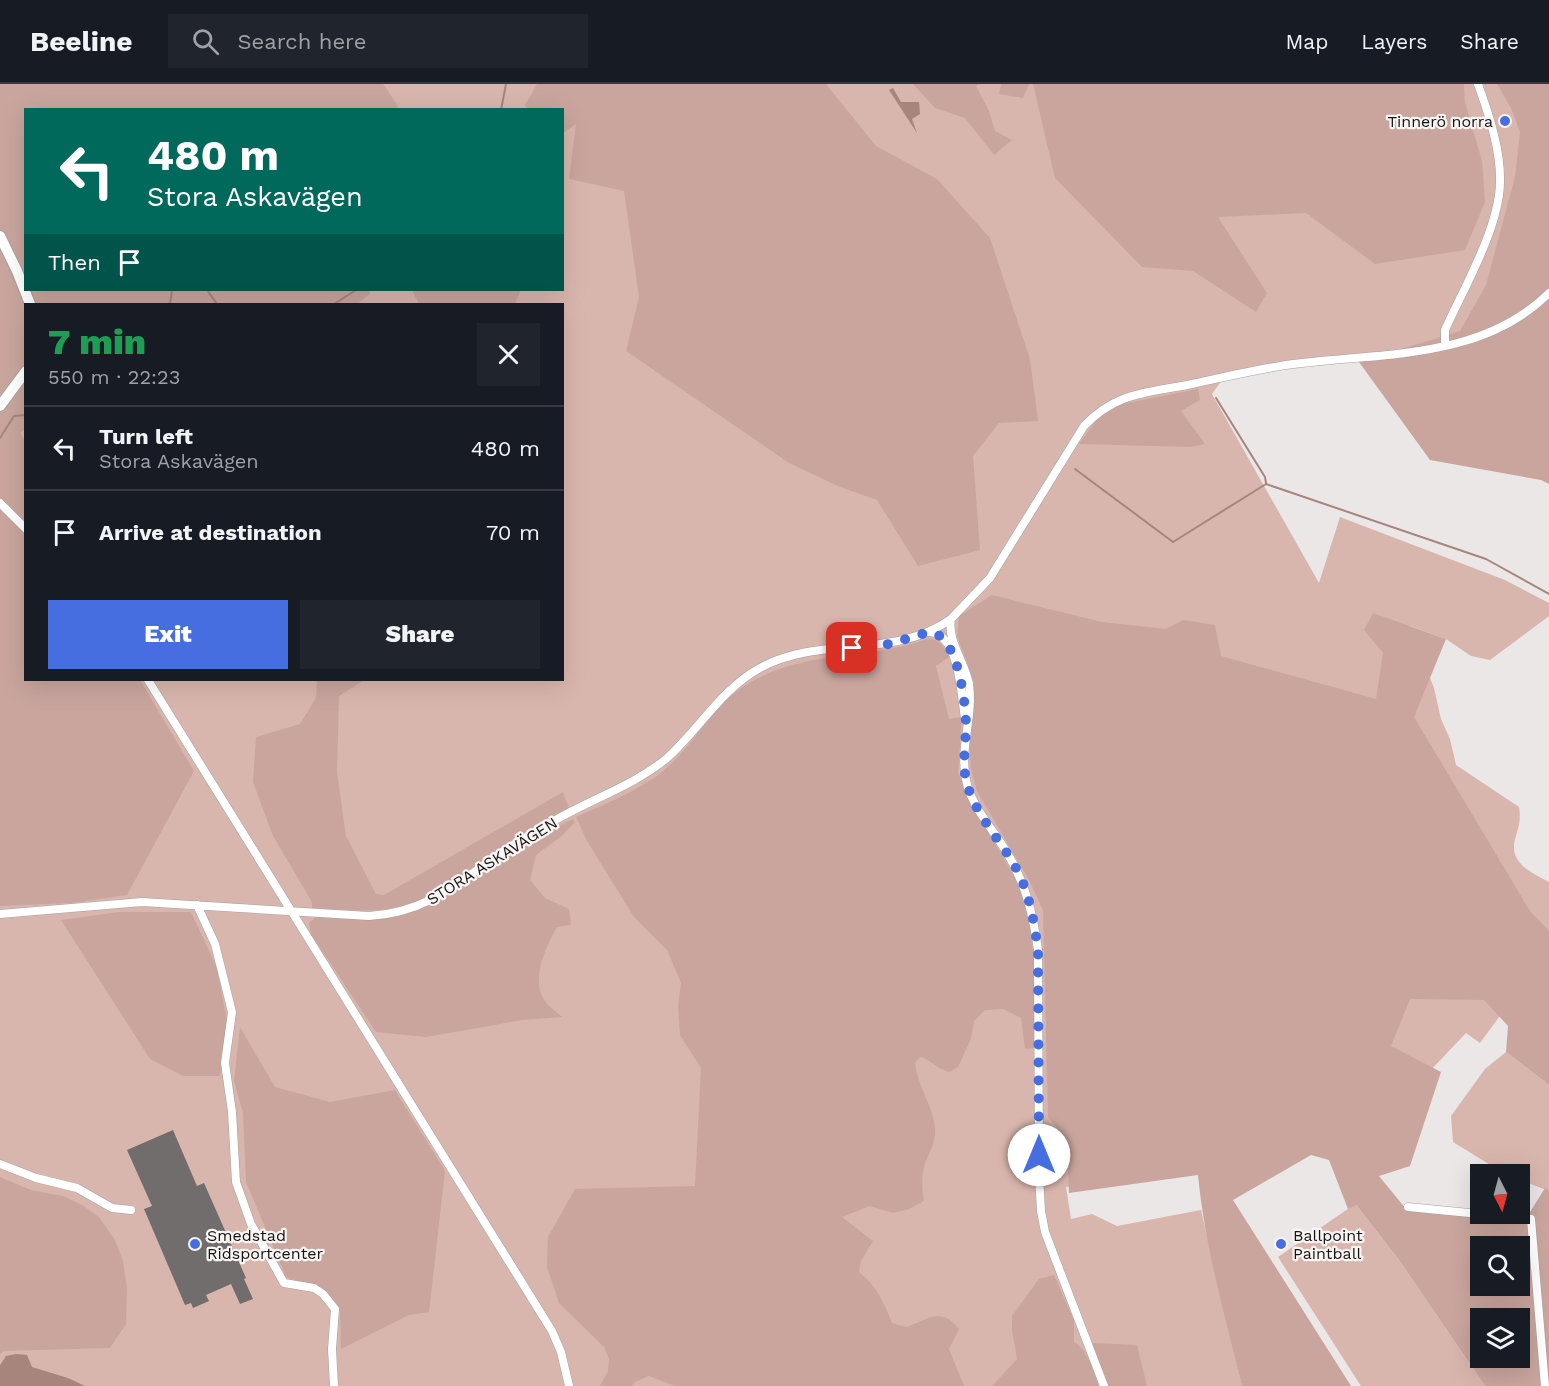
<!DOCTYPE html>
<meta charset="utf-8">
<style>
body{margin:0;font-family:"Work Sans",sans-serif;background:#20242c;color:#f1f3f6;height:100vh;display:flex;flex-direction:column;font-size:22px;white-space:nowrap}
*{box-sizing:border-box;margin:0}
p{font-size:20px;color:#9ea1a6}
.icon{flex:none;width:33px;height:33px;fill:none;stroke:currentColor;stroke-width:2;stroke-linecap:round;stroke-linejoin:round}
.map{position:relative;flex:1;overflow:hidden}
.sheet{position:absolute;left:24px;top:219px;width:540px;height:378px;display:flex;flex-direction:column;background:#171b24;border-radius:0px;box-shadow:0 6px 24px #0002}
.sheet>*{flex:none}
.top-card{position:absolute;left:24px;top:24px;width:540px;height:183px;border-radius:0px;box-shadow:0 6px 24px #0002;background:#00695c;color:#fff;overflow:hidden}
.needle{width:39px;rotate:174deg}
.controls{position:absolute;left:1470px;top:1080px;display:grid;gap:12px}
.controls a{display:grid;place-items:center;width:60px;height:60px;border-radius:0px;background:#171b24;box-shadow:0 6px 24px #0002;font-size:30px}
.pin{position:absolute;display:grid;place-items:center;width:51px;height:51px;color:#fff;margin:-26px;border-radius:12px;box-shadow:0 3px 9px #0006}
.me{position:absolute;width:66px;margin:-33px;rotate:0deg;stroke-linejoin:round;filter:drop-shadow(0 0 4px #0008)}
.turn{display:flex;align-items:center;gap:21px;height:126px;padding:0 24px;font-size:27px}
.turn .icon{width:78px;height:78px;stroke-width:2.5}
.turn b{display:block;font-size:42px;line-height:51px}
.then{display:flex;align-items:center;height:57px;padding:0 24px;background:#0003;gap:12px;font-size:22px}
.round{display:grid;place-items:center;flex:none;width:63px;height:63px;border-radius:0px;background:#20242c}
.headline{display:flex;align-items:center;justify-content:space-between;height:102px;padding:0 24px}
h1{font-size:36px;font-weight:800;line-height:45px;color:#1e9e55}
.action{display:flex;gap:12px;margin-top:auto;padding:12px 24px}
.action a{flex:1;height:69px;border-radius:0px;background:#476ee0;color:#fff;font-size:24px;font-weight:800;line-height:69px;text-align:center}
.action a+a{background:#20242c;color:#f1f3f6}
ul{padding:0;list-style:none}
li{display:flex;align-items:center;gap:18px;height:84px;padding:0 24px;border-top:2px solid #363941}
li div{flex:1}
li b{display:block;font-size:22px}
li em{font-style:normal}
header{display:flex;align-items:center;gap:36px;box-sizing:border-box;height:84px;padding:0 30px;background:#171b24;border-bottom:2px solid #363941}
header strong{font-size:28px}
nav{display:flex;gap:33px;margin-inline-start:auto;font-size:21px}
.search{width:420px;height:54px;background:#20242c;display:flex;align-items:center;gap:15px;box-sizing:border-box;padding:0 21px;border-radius:0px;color:#9ea1a6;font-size:22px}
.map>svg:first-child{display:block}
.green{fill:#d9b6ad}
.forest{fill:#c9a59d;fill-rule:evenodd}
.water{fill:#a7857c}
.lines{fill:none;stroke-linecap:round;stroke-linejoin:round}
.stream{stroke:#a7857c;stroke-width:2}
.building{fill:#706d6c}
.street-casing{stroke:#a4a1a0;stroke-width:9}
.secondary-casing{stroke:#a4a1a0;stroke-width:12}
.street{stroke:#fff;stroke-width:8}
.secondary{stroke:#fff;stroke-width:10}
.route{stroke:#476ee0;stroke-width:10;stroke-dasharray:0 18}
.poi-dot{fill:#476ee0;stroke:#f8f5f4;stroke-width:2}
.labels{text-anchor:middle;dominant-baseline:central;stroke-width:4.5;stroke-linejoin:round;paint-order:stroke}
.poi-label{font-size:16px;fill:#161514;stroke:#f8f5f4;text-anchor:start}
.street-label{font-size:16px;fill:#161514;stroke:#f8f5f4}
</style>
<header>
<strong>Beeline</strong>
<div class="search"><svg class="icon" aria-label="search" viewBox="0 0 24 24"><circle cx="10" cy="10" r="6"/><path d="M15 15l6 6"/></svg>Search here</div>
<nav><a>Map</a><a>Layers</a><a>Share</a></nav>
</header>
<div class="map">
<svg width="1549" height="1302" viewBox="0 0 1549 1302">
<rect width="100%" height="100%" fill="#ebe7e7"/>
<path class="green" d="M 0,0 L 1549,0 L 1549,209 L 1461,257 L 1225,292 L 1212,310 L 1319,499 L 1340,433 L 1505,496 L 1549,519 L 1549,532 L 1490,576 L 1471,572 L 1446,555 L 1410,542 L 1434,604 L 1441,635 L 1450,655 L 1456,681 L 1519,723 C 1521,735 1519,741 1516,752 C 1507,778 1530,788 1549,798 L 1549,876 L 1510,918 L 1480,959 L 1466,949 L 1410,1008 L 1307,1067 L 1197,1088 L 1066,1103 L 1071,1135 L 1092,1130 L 1117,1142 L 1201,1126 L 1242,1302 L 1147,1302 L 1144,1292 L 1144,1302 L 0,1302 L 0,344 L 25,304 L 26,596 L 562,596 L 562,220 L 43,220 L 38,206 L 562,206 L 562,26 L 26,26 Z
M 1506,968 L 1549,1001 L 1549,1107 L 1520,1096 L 1520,1090 L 1505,1090 L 1453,1058 L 1451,1032 L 1485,985 Z
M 1355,1120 L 1399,1176 L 1485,1302 L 1361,1302 L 1278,1173 Z"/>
<path class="forest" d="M 0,0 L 383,0 L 398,22 L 397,26 L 26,26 L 26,206 L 370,206 L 370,210 L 357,220 L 26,220 L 26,345 L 20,349 L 26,357 L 26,596 L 140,596 L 194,687 L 127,811 L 71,819 L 0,822 Z
M 537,0 L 826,0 L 876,62 L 937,95 L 990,154 L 1030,275 L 1038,337 L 999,339 L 973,372 L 980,466 L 918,482 L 877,416 L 840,403 L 789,379 L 626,267 L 639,213 L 624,107 L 569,95 L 576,40 L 563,49 L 562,26 L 527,25 L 525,21 Z
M 913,0 L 978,0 L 976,2 L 989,27 L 995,47 L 1012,56 L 994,71 L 965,34 L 935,24 Z
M 1001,0 L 1029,0 L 1023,14 L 999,10 Z
M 1033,0 L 1464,0 L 1465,18 L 1482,77 L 1485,118 L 1465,166 L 1375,180 L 1306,129 L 1218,133 L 1267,209 L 1256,228 L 1193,187 L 1142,183 L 1055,94 Z
M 1497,0 L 1549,0 L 1549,400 L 1541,396 L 1430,376 L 1359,278 L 1460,247 L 1486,201 L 1515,93 L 1520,48 L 1511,24 Z
M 412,206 L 521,206 L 515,220 L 419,220 Z
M 1198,305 L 1200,316 L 1181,327 L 1205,360 L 1191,363 L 1079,360 L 1098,334 L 1122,320 Z
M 992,511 L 1102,538 L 1166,545 L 1183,536 L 1215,541 L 1221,572 L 1376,615 L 1383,569 L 1364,546 L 1373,529 L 1446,555 L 1414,633 L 1530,827 L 1549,847 L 1549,1001 L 1506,968 L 1508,942 L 1484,916 L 1410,915 L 1391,962 L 1441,988 L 1410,1082 L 1379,1092 L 1406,1125 L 1525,1136 L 1545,1104 L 1549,1107 L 1549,1302 L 1485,1302 L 1399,1176 L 1356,1121 L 1348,1125 L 1329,1076 L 1311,1071 L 1233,1116 L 1351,1302 L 1242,1302 C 1225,1232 1205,1163 1198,1091 L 1069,1109 L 1067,1056 L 1048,1033 L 1043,826 L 1029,796 L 977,707 L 971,685 L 969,655 L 974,598 L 957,552 L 959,532 ZM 1480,1162 L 1520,1162 L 1520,1202 L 1480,1202 ZM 1480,1234 L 1520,1234 L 1520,1274 L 1480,1274 Z
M 927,555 C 940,555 943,562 949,573 L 936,582 L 949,635 L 962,633 L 958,689 L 978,731 L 1023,807 L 1028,829 L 1034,876 L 1036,964 L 1025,965 L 1021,934 L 1003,925 L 985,926 L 974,937 L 971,955 L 958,983 L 949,988 C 935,984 932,976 920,973 L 915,979 C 918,1004 934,1023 935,1045 C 936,1059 929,1068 925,1080 C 921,1093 922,1105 924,1117 L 909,1125 L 893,1129 L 870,1122 L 842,1133 L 873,1157 L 861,1177 L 859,1188 C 877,1202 884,1219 892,1239 L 906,1243 C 928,1236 941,1222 959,1245 L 949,1265 L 964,1302 L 675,1302 L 649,1292 L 635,1298 L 632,1302 L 600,1302 L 608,1287 L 609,1275 L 604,1263 L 559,1219 L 547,1183 L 548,1153 L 575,1105 L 695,1102 L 701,984 L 680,951 L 678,922 L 681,899 L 667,866 L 634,833 L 587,757 L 576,733 C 609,718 649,703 675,676 C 698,653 715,621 743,603 C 802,564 864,578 927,555 Z
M 317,596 L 364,596 L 339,612 L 337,688 L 346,752 L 376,810 L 384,811 L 563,708 L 569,724 C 548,736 526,747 506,761 C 470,784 438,816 395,824 C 367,829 339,825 312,824 L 312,818 L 273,752 L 253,698 L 256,653 L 300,640 L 316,614 Z
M 573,735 L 575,738 L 563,751 L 536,771 L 530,796 L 545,814 L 569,825 L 571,841 L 557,843 C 546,862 530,897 545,917 C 549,923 557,928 562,933 L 522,936 L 426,953 L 376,948 L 311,850 L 309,839 L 317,832 C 341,833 368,838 391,833 C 433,825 462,801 496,777 C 520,760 547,748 573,735 Z
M 119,828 L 191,828 L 217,884 L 228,942 L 220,992 L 183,992 L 150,975 L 61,836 Z
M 240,943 L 275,1003 L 330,1018 L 395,1006 L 445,1087 L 429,1228 L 409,1231 L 341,1265 L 340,1224 L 320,1204 L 286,1193 L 246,1098 L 243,1029 L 234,997 Z
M 0,1093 L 31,1106 L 63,1112 L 82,1121 L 99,1133 L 115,1156 L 123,1177 L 127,1204 L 126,1240 L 110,1264 L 4,1267 L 0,1270 Z
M 1054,1191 L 1074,1237 L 1074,1258 C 1089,1267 1093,1287 1099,1302 L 992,1302 L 1017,1275 L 1012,1247 L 1012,1232 L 1039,1195 Z
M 1091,1259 L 1137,1261 L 1147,1302 L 1108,1302 Z"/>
<path class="water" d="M 893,4 L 901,18 L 919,18 L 920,30 L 912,35 L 917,49 L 889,6 Z
M 16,1270 L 27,1271 L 32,1283 L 68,1294 L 85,1302 L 0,1302 L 0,1281 L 6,1272 Z"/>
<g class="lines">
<path class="stream" d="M 501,26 L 506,0
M 207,206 L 217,220
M 170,220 L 172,206
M 334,220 L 356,206
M 1216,314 L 1265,393 L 1266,399
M 0,354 L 14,332 L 26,331
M 1075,385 L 1173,458 L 1266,400 L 1486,475 L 1549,510"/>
</g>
<path class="building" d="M 173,1046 L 197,1102 L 204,1099 L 246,1194 L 244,1195 L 253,1215 L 240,1220 L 231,1200 L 206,1211 L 209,1217 L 193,1224 L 191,1219 L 185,1221 L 144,1125 L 152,1122 L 127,1066 Z"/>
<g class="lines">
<defs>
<path id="street" d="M 1445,262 L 1445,246 C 1464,204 1499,144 1500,99 C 1501,66 1489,31 1478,0
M 0,419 L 26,445
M 929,548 C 960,550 961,611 965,634
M 148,596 L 552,1247 L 561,1268 L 569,1302
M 197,821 L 215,860 L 232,928 L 225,979 L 232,1028 L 236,1098 L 251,1140 L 284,1199 L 314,1204 L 323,1210 L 335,1225 L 332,1265 L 334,1302
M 0,830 L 142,818 L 369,832 C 429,829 461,796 508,764 C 525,754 542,743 559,734 C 594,714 634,701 666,675 C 699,646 720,606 760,584 C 819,551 894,576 951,535
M 0,1080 L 36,1094 L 77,1104 L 112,1124 L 131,1126
M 1408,1123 L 1531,1135 L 1545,1302
M 1104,1302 L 1045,1148 L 1041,1127 L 1039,1092 L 1038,866 C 1033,829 1025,798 1006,767 C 993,746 976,727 968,704 C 957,666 974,636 969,600 C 965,578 947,557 951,535 L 990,494 L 1084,342 C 1115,309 1145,309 1187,301 C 1220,294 1253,286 1286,281 C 1376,268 1480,278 1549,209"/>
<path id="secondary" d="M 0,152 L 17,187 L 30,220
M 0,322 L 26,287"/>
</defs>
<use href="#street" class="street-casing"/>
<use href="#secondary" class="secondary-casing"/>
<use href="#street" class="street"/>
<use href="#secondary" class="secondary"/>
</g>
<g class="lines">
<path class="route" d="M 852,564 L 889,560 L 929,548 C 958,550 965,616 966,639 C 966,656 963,673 965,690 C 970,726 1000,754 1017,786 C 1030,811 1034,838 1038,866 L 1039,1071"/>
</g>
<g class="poi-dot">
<circle cx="1505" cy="37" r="6"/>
<circle cx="195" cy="1160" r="6"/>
<circle cx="1281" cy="1160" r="6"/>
</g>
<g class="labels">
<g class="poi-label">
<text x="1493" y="37" text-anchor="end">Tinnerö norra</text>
<text x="207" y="1151">Smedstad<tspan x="207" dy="18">Ridsportcenter</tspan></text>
<text x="1293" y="1151">Ballpoint<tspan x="1293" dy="18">Paintball</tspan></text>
</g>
<g class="street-label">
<text transform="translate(492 777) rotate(-32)">STORA ASKAVÄGEN</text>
</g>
</g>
</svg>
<div class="controls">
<a><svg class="needle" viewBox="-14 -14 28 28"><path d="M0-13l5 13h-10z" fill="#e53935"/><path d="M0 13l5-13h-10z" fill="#9ea1a6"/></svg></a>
<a><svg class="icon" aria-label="search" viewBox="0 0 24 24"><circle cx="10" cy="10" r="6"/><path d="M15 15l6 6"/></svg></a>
<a><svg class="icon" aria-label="layers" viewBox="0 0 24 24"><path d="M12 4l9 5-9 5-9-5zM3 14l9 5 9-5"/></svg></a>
</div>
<div class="pin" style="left:852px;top:564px;background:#d93025"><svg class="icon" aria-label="arrive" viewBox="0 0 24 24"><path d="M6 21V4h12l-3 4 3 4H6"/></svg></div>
<svg class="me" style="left:1039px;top:1071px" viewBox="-20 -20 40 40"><circle r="19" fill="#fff"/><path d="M0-13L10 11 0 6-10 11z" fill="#476ee0"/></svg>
<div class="top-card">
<div class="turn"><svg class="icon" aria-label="left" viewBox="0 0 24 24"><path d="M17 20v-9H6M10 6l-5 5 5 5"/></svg><div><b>480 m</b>Stora Askavägen</div></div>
<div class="then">Then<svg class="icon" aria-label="arrive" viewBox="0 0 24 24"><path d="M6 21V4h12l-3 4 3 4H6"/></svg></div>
</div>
<section class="sheet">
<div class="headline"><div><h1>7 min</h1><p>550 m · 22:23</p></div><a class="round"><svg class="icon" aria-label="close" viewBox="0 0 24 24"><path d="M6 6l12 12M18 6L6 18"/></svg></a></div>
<ul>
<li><svg class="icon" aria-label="left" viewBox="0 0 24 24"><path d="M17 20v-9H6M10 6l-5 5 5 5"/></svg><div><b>Turn left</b><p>Stora Askavägen</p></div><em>480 m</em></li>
<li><svg class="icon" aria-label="arrive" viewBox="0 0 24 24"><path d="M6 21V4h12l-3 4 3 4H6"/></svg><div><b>Arrive at destination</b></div><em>70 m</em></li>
</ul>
<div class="action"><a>Exit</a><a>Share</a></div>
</section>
</div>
